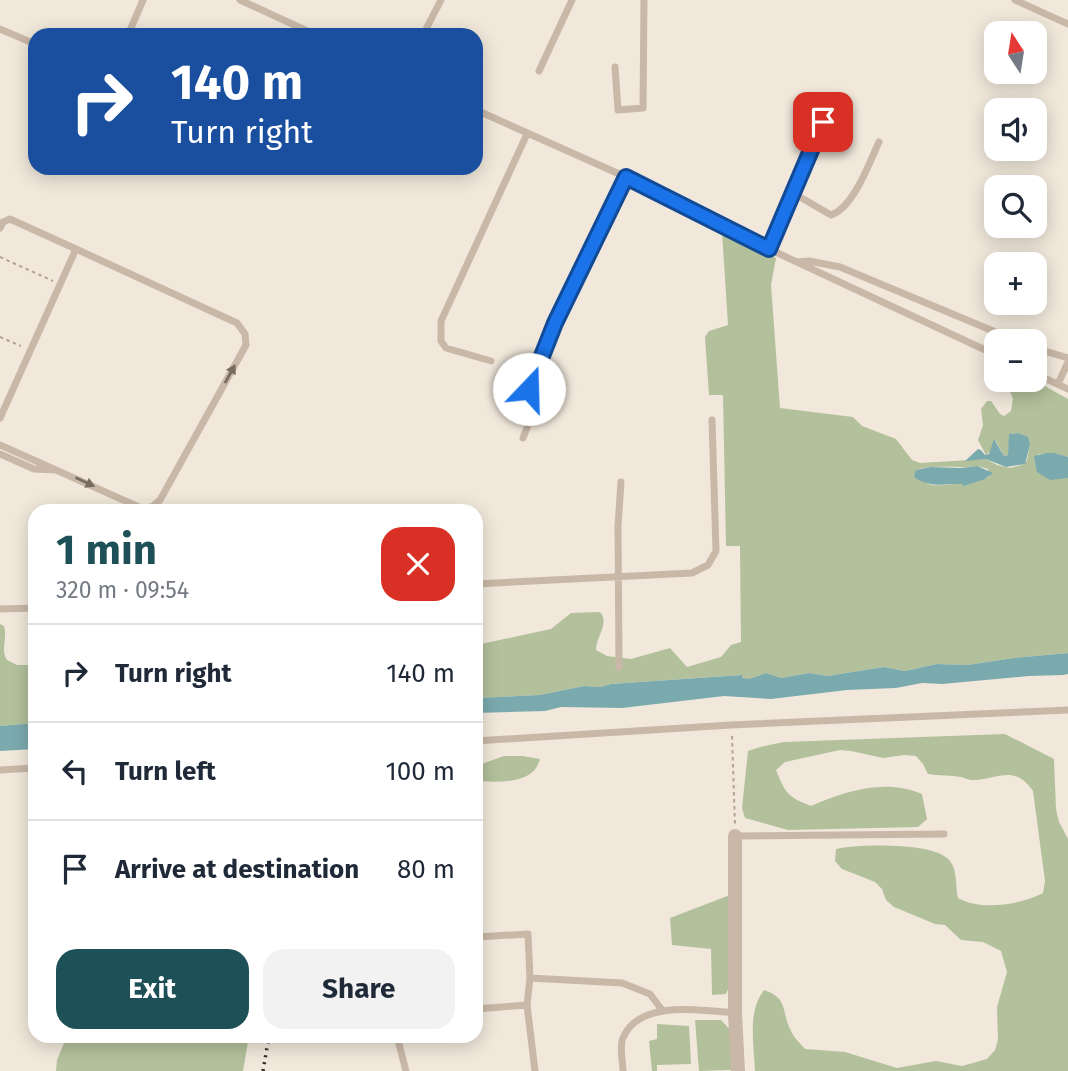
<!DOCTYPE html>
<meta charset="utf-8">
<style>
body{margin:0;font-family:"Fira Sans",sans-serif;background:#f2f2f3;color:#1f2937;height:100vh;display:flex;flex-direction:column;font-size:26px;white-space:nowrap}
*{box-sizing:border-box;margin:0}
p{font-size:23px;color:#747a83}
.icon{flex:none;width:38px;height:38px;fill:none;stroke:currentColor;stroke-width:2;stroke-linecap:round;stroke-linejoin:round}
.map{position:relative;flex:1;overflow:hidden}
.panel{position:absolute;left:28px;top:504px;width:455px;height:539px;display:flex;flex-direction:column;background:#fff;border-radius:21px;box-shadow:0 4px 18px #0003}
.panel>*{flex:none}
.guide{position:absolute;left:28px;top:28px;width:455px;height:147px;border-radius:21px;box-shadow:0 4px 18px #0003;background:#1a4fa0;color:#fff;overflow:hidden}
.needle{width:46px;rotate:348deg}
.fabs{position:absolute;left:984px;top:21px;display:grid;gap:14px}
.fabs a{display:grid;place-items:center;width:63px;height:63px;border-radius:14px;background:#fff;box-shadow:0 4px 18px #0003;font-size:35px}
.pin{position:absolute;display:grid;place-items:center;width:60px;height:60px;color:#fff;margin:-30px;border-radius:14px;box-shadow:0 4px 10px #0006}
.me{position:absolute;width:77px;margin:-38px;rotate:21deg;stroke-linejoin:round;filter:drop-shadow(0 0 5px #0008)}
.turn{display:flex;align-items:center;gap:24px;height:147px;padding:0 28px;font-size:32px}
.turn .icon{width:91px;height:91px;stroke-width:2.5}
.turn b{display:block;font-size:49px;line-height:60px}
.round{display:grid;place-items:center;flex:none;width:74px;height:74px;border-radius:21px;background:#f2f2f3}
.head{display:flex;align-items:center;justify-content:space-between;height:119px;padding:0 28px}
h1{font-size:42px;font-weight:700;line-height:52px;color:#1e5157}
.action{display:flex;gap:14px;margin-top:auto;padding:14px 28px}
.action a{flex:1;height:80px;border-radius:21px;background:#1e5157;color:#fff;font-size:28px;font-weight:700;line-height:80px;text-align:center}
.action a+a{background:#f2f2f3;color:#1f2937}
ul{padding:0;list-style:none}
li{display:flex;align-items:center;gap:21px;height:98px;padding:0 28px;border-top:2px solid #e0e1e3}
li div{flex:1}
li b{display:block;font-size:26px}
li em{font-style:normal}
.map>svg:first-child{display:block}
.green{fill:#b2c09b;fill-rule:evenodd}
.water{fill:#7baaae}
.lines{fill:none;stroke-linecap:round;stroke-linejoin:round}
.path{stroke:#b5a291;stroke-width:2;stroke-dasharray:3.5 3.5;stroke-linecap:butt}
.service{stroke:#c9b8a7;stroke-width:7}
.minor{stroke:#c9b8a7;stroke-width:14}
.rail{stroke:#362d28;stroke-width:3.5;stroke-dasharray:2 5;stroke-linecap:butt}
.oneway{fill:#786c61}
.route-casing{stroke:#114b97;stroke-width:18}
.route{stroke:#1a73e8;stroke-width:12}
</style>
<div class="map">
<svg width="1068" height="1071" viewBox="0 0 1068 1071">
<rect width="100%" height="100%" fill="#f1e8db"/>
<path class="green" d="M 722,232 L 776,258 L 771,285 L 780,408 L 853,417 L 862,426 L 896,439 L 912,460 L 920,463 L 986,459 L 997,465 L 1010,468 L 1022,465 L 1027,460 L 1030,445 L 1018,433 L 1010,434 L 1008,455 L 1004,456 L 996,441 L 992,450 L 986,455 L 978,440 L 983,425 L 981,409 L 987,401 L 991,401 L 1000,414 L 1004,416 L 1011,411 L 1013,399 L 1008,387 L 1011,380 L 1034,380 L 1068,399 L 1068,457 L 1055,453 L 1038,454 L 1060,478 L 1068,478 L 1068,653 L 1014,658 L 967,665 L 937,664 L 905,671 L 884,667 L 827,676 L 809,673 L 781,678 L 766,673 L 746,680 L 741,675 L 611,684 L 600,687 L 584,686 L 539,695 L 476,698 L 476,645 L 551,629 L 571,613 L 600,612 C 610,624 596,636 596,650 L 607,656 L 631,659 L 670,648 L 687,667 L 721,657 L 731,645 L 741,642 L 740,546 L 726,546 L 723,395 L 709,395 L 705,337 L 709,331 L 728,325 ZM 977,466 L 988,469 L 989,477 L 965,486 L 962,484 C 942,483 925,493 916,470 C 936,464 957,469 977,466 Z
M 0,624 L 4,626 C 8,638 0,649 7,660 L 17,665 L 35,665 L 35,723 L 0,726 Z
M 1005,734 L 1054,759 L 1056,809 L 1059,822 L 1068,839 L 1068,1071 L 755,1071 C 754,1044 747,1012 764,990 C 789,998 781,1012 791,1031 C 794,1038 800,1043 805,1049 L 845,1052 L 897,1068 L 936,1061 L 962,1066 L 987,1059 L 995,1050 L 998,1040 L 997,1007 L 1007,972 L 1001,951 L 983,942 L 961,940 L 945,925 L 935,924 L 894,907 L 886,900 L 882,889 L 875,882 L 842,869 L 835,861 L 836,849 C 858,844 937,842 950,861 C 958,871 955,887 958,898 C 980,911 1020,905 1043,893 L 1045,881 L 1033,791 C 1014,763 997,780 972,780 C 968,780 966,778 961,777 C 951,775 939,776 928,774 L 923,764 L 916,756 L 905,755 L 883,758 L 851,751 L 840,750 L 785,762 L 776,770 C 785,792 787,797 811,806 C 845,791 886,778 922,794 L 927,819 L 918,827 L 788,830 L 745,818 L 742,808 L 748,751 L 760,747 L 784,742 Z
M 504,756 L 523,756 L 540,759 C 534,785 498,782 476,781 L 476,766 Z
M 730,895 L 732,980 L 726,994 L 712,995 L 711,949 L 672,945 L 670,918 Z
M 695,1020 L 721,1020 L 731,1031 L 731,1070 L 699,1071 Z
M 657,1024 L 689,1026 L 691,1064 L 657,1065 L 657,1071 L 652,1071 L 649,1041 L 657,1039 Z
M 67,1036 L 249,1036 L 243,1071 L 56,1071 L 57,1060 Z"/>
<path class="water" d="M 1009,434 L 1018,433 L 1028,437 L 1030,445 L 1025,464 L 1006,467 L 986,459 L 965,461 L 978,449 L 981,450 L 985,455 L 989,454 L 994,439 L 1004,456 L 1008,455 Z
M 1046,453 L 1055,453 L 1068,457 L 1068,478 L 1050,480 L 1037,472 L 1034,456 Z
M 977,466 L 993,473 L 985,479 L 962,487 L 964,486 L 962,484 C 943,484 930,488 914,477 L 916,470 L 931,467 L 960,468 Z
M 1068,653 L 1068,674 L 1063,675 L 1029,676 L 942,684 L 922,683 L 896,688 L 847,690 L 771,699 L 724,696 L 622,708 L 561,707 L 545,711 L 476,713 L 476,698 L 539,695 L 584,686 L 600,687 L 611,684 L 742,675 L 743,678 L 749,679 L 766,673 L 781,678 L 809,673 L 827,676 L 884,667 L 905,671 L 937,664 L 967,665 L 1014,658 Z
M 35,723 L 35,749 L 0,751 L 0,726 Z"/>
<g class="lines">
<path class="path" d="M 0,257 L 53,281
M 0,337 L 21,346
M 732,736 L 735,825"/>
<path class="service" d="M 240,0 L 316,35
M 1015,0 L 1068,24
M 0,29 L 35,44
M 128,35 L 143,0
M 423,35 L 441,0
M 615,67 L 618,110 L 643,108 L 644,0
M 539,71 L 572,0
M 476,110 L 626,177 L 769,249 L 996,355
M 793,193 L 831,215 C 854,207 869,163 879,142
M 0,228 L 3,222 L 10,219 L 76,249 L 0,418
M 769,249 L 823,123
M 797,262 L 809,261 L 840,267 L 1017,341
M 1034,348 L 1068,358
M 491,361 L 446,348 L 441,341 L 441,321 L 527,134
M 1034,373 L 1068,389
M 1058,384 L 1068,362
M 523,438 L 538,400 L 529,389 L 555,323 L 626,177
M 0,445 L 141,508 L 152,507 L 160,500 L 246,345 L 245,334 L 237,323 L 76,249
M 0,454 L 34,469 L 55,470
M 476,584 L 692,573 L 708,565 L 716,551 L 712,420
M 0,609 L 35,608
M 619,667 L 618,526 L 621,482
M 476,741 L 731,725 L 1068,710
M 0,770 L 35,768
M 736,836 L 944,834
M 476,937 L 528,934 L 530,978 L 527,1005 L 535,1071
M 530,978 L 622,983 L 650,994 L 662,1010
M 476,1009 L 527,1005
M 397,1036 L 406,1071
M 623,1071 C 623,1062 619,1046 623,1038 C 639,999 702,1010 735,1013"/>
<path class="minor" d="M 735,836 L 735,1014 L 738,1071"/>
<path class="rail" d="M 263,1071 L 269,1036"/>
</g>
<defs><path id="oneway-solid" d="M-6-.8H1V-3.2L6.5 0L1 3.2V.8H-6Z" transform="scale(1.75)"/></defs>
<g class="oneway">
<use href="#oneway-solid" transform="translate(230 374) rotate(-61)"/>
<use href="#oneway-solid" transform="translate(85 482) rotate(25)"/>
</g>
<g class="lines">
<defs>
<path id="route" d="M 529,389 L 555,323 L 626,177 L 769,249 L 823,122"/>
</defs>
<use href="#route" class="route-casing"/>
<use href="#route" class="route"/>
</g>
</svg>
<div class="fabs">
<a><svg class="needle" viewBox="-14 -14 28 28"><path d="M0-13l5 13h-10z" fill="#e53935"/><path d="M0 13l5-13h-10z" fill="#747a83"/></svg></a>
<a><svg class="icon" aria-label="sound" viewBox="0 0 24 24"><path d="M4 9h4l5-4v14l-5-4H4zM17 9q2 3 0 6"/></svg></a>
<a><svg class="icon" aria-label="search" viewBox="0 0 24 24"><circle cx="10" cy="10" r="6"/><path d="M15 15l6 6"/></svg></a>
<a>+</a>
<a>−</a>
</div>
<div class="pin" style="left:823px;top:122px;background:#d93025"><svg class="icon" aria-label="arrive" viewBox="0 0 24 24"><path d="M6 21V4h12l-3 4 3 4H6"/></svg></div>
<svg class="me" style="left:529px;top:389px" viewBox="-20 -20 40 40"><circle r="19" fill="#fff"/><path d="M0-13L10 11 0 6-10 11z" fill="#1a73e8"/></svg>
<div class="guide">
<div class="turn"><svg class="icon" aria-label="right" viewBox="0 0 24 24"><path d="M7 20v-9h11M14 6l5 5-5 5"/></svg><div><b>140 m</b>Turn right</div></div>
</div>
<section class="panel">
<div class="head"><div><h1>1 min</h1><p>320 m · 09:54</p></div><a class="round" style="background:#d93025;color:#fff"><svg class="icon" aria-label="close" viewBox="0 0 24 24"><path d="M6 6l12 12M18 6L6 18"/></svg></a></div>
<ul>
<li><svg class="icon" aria-label="right" viewBox="0 0 24 24"><path d="M7 20v-9h11M14 6l5 5-5 5"/></svg><div><b>Turn right</b></div><em>140 m</em></li>
<li><svg class="icon" aria-label="left" viewBox="0 0 24 24"><path d="M17 20v-9H6M10 6l-5 5 5 5"/></svg><div><b>Turn left</b></div><em>100 m</em></li>
<li><svg class="icon" aria-label="arrive" viewBox="0 0 24 24"><path d="M6 21V4h12l-3 4 3 4H6"/></svg><div><b>Arrive at destination</b></div><em>80 m</em></li>
</ul>
<div class="action"><a>Exit</a><a>Share</a></div>
</section>
</div>
